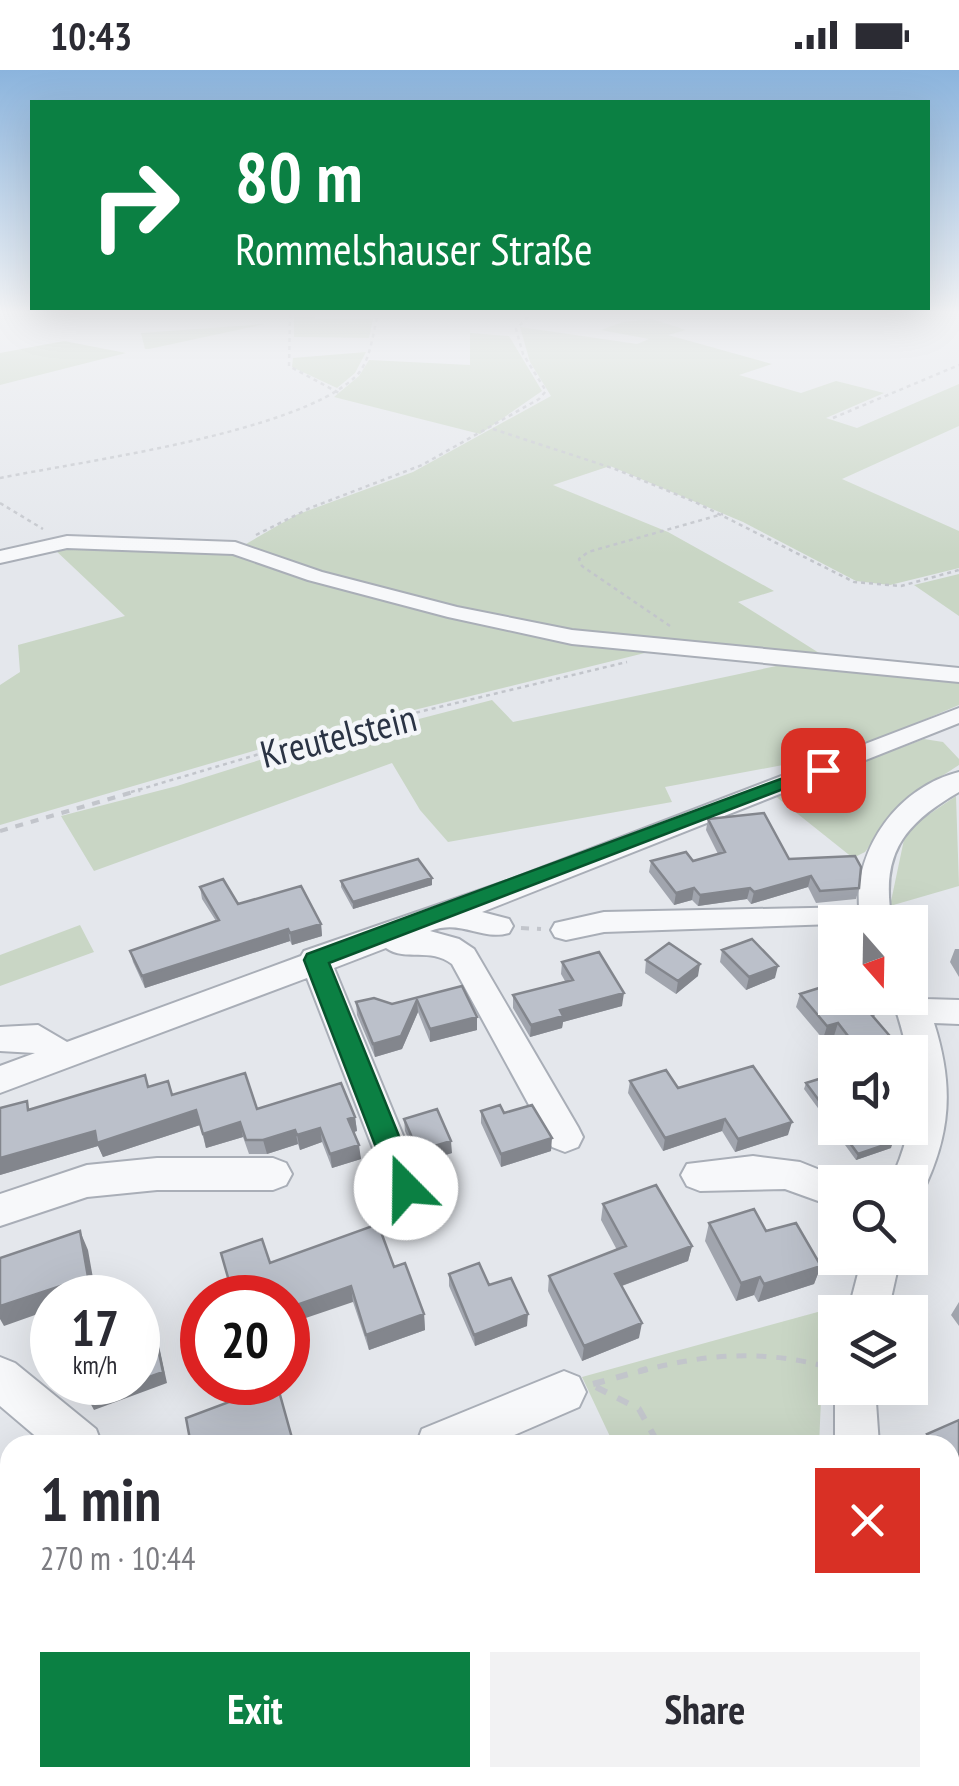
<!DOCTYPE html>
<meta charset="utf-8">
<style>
body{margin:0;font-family:"PT Sans Narrow",sans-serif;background:#f2f2f3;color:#2b2b33;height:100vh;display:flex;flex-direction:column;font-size:38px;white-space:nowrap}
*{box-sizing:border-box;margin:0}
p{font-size:32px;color:#7c7c81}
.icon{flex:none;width:55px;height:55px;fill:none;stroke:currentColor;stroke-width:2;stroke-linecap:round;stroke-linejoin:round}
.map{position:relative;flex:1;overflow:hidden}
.panel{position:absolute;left:0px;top:1365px;width:960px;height:352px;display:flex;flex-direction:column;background:#fff;border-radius:30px 30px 0 0;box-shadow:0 10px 40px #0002}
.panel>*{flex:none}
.guide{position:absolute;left:30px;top:30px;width:900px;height:210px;border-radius:0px;box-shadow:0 10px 40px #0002;background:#0b8043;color:#fff;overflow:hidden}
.needle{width:65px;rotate:160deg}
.buttons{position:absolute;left:818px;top:835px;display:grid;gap:20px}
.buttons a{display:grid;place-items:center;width:110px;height:110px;border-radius:0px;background:#fff;box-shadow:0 10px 40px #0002;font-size:50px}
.speed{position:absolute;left:30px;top:1205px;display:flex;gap:20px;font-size:50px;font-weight:700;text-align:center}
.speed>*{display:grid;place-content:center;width:130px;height:130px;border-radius:50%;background:#fff;box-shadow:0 10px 40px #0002;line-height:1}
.speed small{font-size:25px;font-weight:400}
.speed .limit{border:15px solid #d22;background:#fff;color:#111}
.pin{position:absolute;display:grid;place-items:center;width:85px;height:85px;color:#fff;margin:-42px;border-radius:20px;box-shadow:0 5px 15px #0006}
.me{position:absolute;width:110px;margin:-55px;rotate:338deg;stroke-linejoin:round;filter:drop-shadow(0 0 8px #0008)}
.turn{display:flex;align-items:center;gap:35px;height:210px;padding:0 40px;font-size:45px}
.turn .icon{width:130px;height:130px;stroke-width:2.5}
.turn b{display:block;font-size:70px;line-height:85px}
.round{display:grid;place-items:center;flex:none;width:105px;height:105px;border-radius:0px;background:#f2f2f3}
.overview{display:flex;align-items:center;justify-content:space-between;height:170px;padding:0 40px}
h1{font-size:60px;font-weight:800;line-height:75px}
.primary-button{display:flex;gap:20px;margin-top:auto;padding:20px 40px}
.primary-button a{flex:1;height:115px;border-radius:0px;background:#0b8043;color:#fff;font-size:40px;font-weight:800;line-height:115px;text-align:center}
.primary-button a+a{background:#f2f2f3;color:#2b2b33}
.status{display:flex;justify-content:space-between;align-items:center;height:70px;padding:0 50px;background:#fff;direction:ltr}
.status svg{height:28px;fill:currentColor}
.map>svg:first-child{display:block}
.green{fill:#c9d6c5}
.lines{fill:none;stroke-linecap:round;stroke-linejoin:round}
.minor-casing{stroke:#a9aeb7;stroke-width:4}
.path-far3{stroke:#c2c5cb;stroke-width:2.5;stroke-dasharray:4 4;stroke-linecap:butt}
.path-far2{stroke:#c2c5cb;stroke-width:4;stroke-dasharray:8 8;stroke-linecap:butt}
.path-far1{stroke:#c2c5cb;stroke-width:5;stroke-dasharray:10 10;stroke-linecap:butt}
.path{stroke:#c2c5cb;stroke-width:6;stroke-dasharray:12 12;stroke-linecap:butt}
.minor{fill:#f7f8fa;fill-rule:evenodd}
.wall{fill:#a1a5ae}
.shaded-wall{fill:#83868d}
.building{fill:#bbc0ca;stroke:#83868d;stroke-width:2.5}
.route{fill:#0b8043;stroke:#07532c;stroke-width:2.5}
.labels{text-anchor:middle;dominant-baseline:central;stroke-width:9;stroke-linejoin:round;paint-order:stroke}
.street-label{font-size:38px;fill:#2b3445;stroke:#f4f6f9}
</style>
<div class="status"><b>10:43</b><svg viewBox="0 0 49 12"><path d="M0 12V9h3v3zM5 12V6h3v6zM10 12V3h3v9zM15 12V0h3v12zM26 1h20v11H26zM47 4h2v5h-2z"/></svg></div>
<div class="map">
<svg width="959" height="1716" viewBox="0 0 959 1716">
<rect width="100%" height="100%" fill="#e4e7ec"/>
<path class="green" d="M 294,244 L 315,244 L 315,249 L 373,249 L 369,268 L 294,267 Z
M 652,249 L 686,260 L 668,265 L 772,294 L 739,305 L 801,323 L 836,311 L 884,323 L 826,348 L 857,358 L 959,314 L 959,356 L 842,409 L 959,461 L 959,498 L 890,515 L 856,511 L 743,452 L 610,396 L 553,415 L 668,462 L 774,521 L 738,532 L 827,588 L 653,575 L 485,548 L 245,481 L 246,474 L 296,445 L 413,402 L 551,326 L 530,292 L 520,257 L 637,274 L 649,269 L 601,260 L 623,252 Z
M 265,254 L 149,279 L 145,279 L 141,263 Z
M 470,263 L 509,266 L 542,321 L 480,364 L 334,327 L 359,306 L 369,290 L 470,295 Z
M 64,271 L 126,283 L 0,315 L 0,283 Z
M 366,282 L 355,303 L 337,318 L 292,297 L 293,288 Z
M 53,478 L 246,484 L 300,505 L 657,580 L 277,674 L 0,755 L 0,615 L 20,602 L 18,575 L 125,546 Z
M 959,504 L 959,546 L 914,515 Z
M 800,591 L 959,609 L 959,635 L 819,694 L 815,689 L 665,717 L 672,732 L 448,772 L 420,740 L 392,693 L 94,801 L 61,746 L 177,716 L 339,665 L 365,663 L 492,630 L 513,652 Z
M 924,669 L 943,672 L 959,689 L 959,695 L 905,730 L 865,782 L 853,788 L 774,725 Z
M 956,726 L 959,816 L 890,836 L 906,760 Z
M 80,855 L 94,882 L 0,916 L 0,885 Z
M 825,1240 L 819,1375 L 614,1375 L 582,1307 Z"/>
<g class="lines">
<defs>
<path id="minor" d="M 67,466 L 235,472 L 322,502 L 457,537 L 572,560 L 959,598 L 959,612 L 572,574 L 448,547 L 308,510 L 233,484 L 67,478 L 0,493 L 0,481 Z
M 959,638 L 959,653 L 482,842 L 509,849 L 513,856 L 509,863 C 480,871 462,849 430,861 L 459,869 L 474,879 L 578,1057 L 583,1067 L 578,1077 L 565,1082 L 552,1077 L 452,894 C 430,877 406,892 386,878 L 334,898 L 425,1119 L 419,1130 L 406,1135 L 393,1130 L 307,908 L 0,1023 L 0,996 L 35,983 L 0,981 L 0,957 L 38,955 L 67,972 L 301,886 L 304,881 L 507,811 Z
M 959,702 L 959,722 C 902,755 880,785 892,852 L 604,862 L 566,870 L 555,867 L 551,860 L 555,853 L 604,842 L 859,837 C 855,777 899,717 959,702 Z
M 910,917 L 919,920 L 925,929 L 959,930 L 959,954 L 934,953 C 954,1016 951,1064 922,1123 L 910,1127 L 910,1112 L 890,1112 C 922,1046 915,995 892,928 L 910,928 Z
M 753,1086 L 800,1092 L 850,1112 L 835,1112 L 835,1137 L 785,1119 L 700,1121 L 687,1116 L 681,1105 L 687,1094 Z
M 157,1088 L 273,1088 L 286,1093 L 292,1104 L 286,1115 L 273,1120 L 157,1120 L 87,1127 L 0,1156 L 0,1124 L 87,1095 Z
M 862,1188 L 900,1188 L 888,1242 L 848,1242 Z
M 0,1287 L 15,1293 L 96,1359 L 102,1375 L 46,1375 L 0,1336 Z
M 564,1301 L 579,1307 L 586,1322 L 579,1337 L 491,1375 L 416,1375 L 422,1359 Z
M 835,1312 L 835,1318 L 875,1318 L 879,1375 L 835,1375 Z
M 950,1447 L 959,1447 L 959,1495 L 950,1495 Z
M 10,1559 L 10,1610 L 0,1614 L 0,1563 Z
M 521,1708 L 580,1708 L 583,1716 L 524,1716 Z
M 844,1708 L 908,1708 L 905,1716 L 841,1716 Z"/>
</defs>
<use href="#minor" class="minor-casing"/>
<path class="path-far3" d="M 290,244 L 289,296 L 339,323
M 833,348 L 959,295
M 493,359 L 615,399 L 695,432 L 854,512 L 901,516 L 959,500
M 0,408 C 84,391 294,363 354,308 C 371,293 372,265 378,244
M 0,433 L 43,459
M 256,465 L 310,438 L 422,395 L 539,329 L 546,321 L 523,284 L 516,259 L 531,244
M 670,556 L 582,496 L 579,489 L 588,482 L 723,444
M 131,722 L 327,664 L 627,592"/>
<path class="path-far2" d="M 0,761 L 140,720
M 521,858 L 541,859"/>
<path class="path-far1" d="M 638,1302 C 707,1283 766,1279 835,1299"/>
<path class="path" d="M 593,1314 L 647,1299
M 596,1317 L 639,1339 L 659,1375"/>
<use href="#minor" class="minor"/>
</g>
<path class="wall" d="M 708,749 L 789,789 L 859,818 L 856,829 L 816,833 L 808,817 L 751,834 L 747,829 L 698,836 L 692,830 L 674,835 L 649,802 L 651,791 L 693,791 L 718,784 L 706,760 Z
M 432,808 L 432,815 L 353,839 L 341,817 L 341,811 Z
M 200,817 L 238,834 L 321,854 L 322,866 L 292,875 L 290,871 L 145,918 L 133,892 L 130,881 L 216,851 L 202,829 Z
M 955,879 L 959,879 L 959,907 L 950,892 Z
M 722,880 L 775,908 L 746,920 L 720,892 Z
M 646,890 L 698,906 L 676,924 L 645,903 Z
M 562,892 L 622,936 L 563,952 L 562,958 L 530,967 L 513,938 L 513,925 L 565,911 L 561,904 Z
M 462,916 L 477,960 L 430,972 L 418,942 L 402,979 L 375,987 L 357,945 L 356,932 L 392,934 Z
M 800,924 L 877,941 L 874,947 L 884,978 L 869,982 L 847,982 L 834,966 L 823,969 L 796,937 Z
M 835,1004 L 835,1058 L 882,1058 L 891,1078 L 856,1090 L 804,1019 L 806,1013 Z
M 630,1011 L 678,1018 L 788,1065 L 735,1082 L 722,1061 L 663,1081 L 628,1023 Z
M 149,1017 L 172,1025 L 257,1039 L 355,1047 L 357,1061 L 354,1062 L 361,1089 L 332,1098 L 322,1072 L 300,1080 L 298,1074 L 267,1084 L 249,1084 L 243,1067 L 206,1078 L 200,1055 L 103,1087 L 98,1076 L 0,1105 L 0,1038 L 31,1040 Z
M 481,1041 L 504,1043 L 551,1081 L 501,1097 L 481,1053 Z
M 404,1049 L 452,1083 L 419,1093 L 405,1061 Z
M 603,1134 L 692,1176 L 688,1191 L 622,1216 L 639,1268 L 582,1291 L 548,1221 L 549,1206 L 617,1180 L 601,1150 Z
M 709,1153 L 821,1196 L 814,1214 L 758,1232 L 754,1225 L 736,1231 L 705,1171 Z
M 221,1183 L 270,1193 L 394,1197 L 424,1244 L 425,1260 L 369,1280 L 353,1232 L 288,1228 L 233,1228 Z
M 449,1204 L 527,1256 L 475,1276 L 449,1216 Z
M 959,1232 L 959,1256 L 951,1245 Z
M 959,1350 L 959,1435 L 950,1421 L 950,1375 L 920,1375 L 927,1364 Z
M 959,1555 L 959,1614 L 951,1602 L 957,1596 L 950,1585 L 950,1560 Z
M 681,1708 L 784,1708 L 770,1716 L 685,1716 Z"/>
<path class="shaded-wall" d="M 811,806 L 808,817 L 751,834 L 754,822 Z
M 432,808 L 432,815 L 353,839 L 353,832 Z
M 694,818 L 692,830 L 674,835 L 676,823 Z
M 750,818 L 747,829 L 698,836 L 700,825 Z
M 321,854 L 322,866 L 292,875 L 290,863 Z
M 288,859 L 290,871 L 145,918 L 142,906 Z
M 700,894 L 698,906 L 676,924 L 678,911 Z
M 778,896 L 775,908 L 746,920 L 749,907 Z
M 624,923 L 622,936 L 563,952 L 562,958 L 530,967 L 531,955 L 560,940 Z
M 417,930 L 418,942 L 402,979 L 375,987 L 373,974 Z
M 477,947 L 477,960 L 430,972 L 430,959 Z
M 838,953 L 834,966 L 823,969 L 827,956 Z
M 889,965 L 884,978 L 869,982 L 852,982 L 855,975 Z
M 196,1040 L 200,1055 L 103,1087 L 98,1076 L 0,1105 L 0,1088 L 95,1061 Z
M 355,1047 L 357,1061 L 350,1063 L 348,1049 Z
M 725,1049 L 722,1061 L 663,1081 L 665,1068 Z
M 240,1052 L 243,1067 L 206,1078 L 203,1064 Z
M 792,1052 L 788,1065 L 735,1082 L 738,1069 Z
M 320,1058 L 322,1072 L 300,1080 L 297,1065 Z
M 295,1060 L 298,1074 L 267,1084 L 263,1070 Z
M 552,1068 L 551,1081 L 501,1097 L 501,1084 Z
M 451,1071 L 452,1083 L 419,1093 L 418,1081 Z
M 893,1072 L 891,1078 L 856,1090 L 858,1084 Z
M 359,1075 L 361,1089 L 332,1098 L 330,1084 Z
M 80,1161 L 88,1180 L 96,1225 L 87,1228 L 52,1228 L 52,1239 L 4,1256 L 0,1249 L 0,1236 Z
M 692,1176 L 688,1191 L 613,1219 L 615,1204 Z
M 821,1196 L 814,1214 L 758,1232 L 764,1214 Z
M 760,1207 L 754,1225 L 736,1231 L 741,1213 Z
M 351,1216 L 353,1232 L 288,1254 L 288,1238 Z
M 246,1221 L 248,1228 L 233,1228 L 233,1225 Z
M 424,1244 L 425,1260 L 369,1280 L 366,1265 Z
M 528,1244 L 527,1256 L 475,1276 L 474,1265 Z
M 152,1250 L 156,1262 L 167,1313 L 94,1340 L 88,1329 L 133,1312 L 138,1312 Z
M 642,1253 L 639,1268 L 582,1291 L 584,1276 Z
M 292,1368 L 294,1375 L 274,1375 Z
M 0,1487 L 10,1526 L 10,1536 L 0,1541 Z
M 166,1708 L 187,1708 L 173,1716 L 151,1716 Z
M 779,1708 L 784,1708 L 770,1716 L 765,1716 Z"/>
<path class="building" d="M 764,743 L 789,789 L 855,786 L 861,797 L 859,818 L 820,821 L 811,806 L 754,822 L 750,818 L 700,825 L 694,818 L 676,823 L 651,791 L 686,782 L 693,791 L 725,782 L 708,749 Z
M 418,789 L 432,808 L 353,832 L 341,811 Z
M 223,809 L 238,834 L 301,816 L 321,854 L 290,863 L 288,859 L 142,906 L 130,881 L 219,850 L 200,817 Z
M 752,869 L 778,896 L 749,907 L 722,880 Z
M 669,873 L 700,894 L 678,911 L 646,890 Z
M 599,882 L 624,923 L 560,940 L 563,946 L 531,955 L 513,925 L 573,910 L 562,892 Z
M 835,913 L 835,928 L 865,928 L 877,941 L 870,943 L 889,965 L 855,975 L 838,953 L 827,956 L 800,924 Z
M 462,916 L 477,947 L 430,959 L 417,930 L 401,966 L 373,974 L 356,932 L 374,928 L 392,934 Z
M 753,996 L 792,1052 L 738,1069 L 725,1049 L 665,1068 L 630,1011 L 666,1000 L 678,1018 Z
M 245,1003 L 257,1039 L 341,1013 L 355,1047 L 348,1049 L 359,1075 L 330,1084 L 320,1058 L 297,1065 L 295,1060 L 263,1070 L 246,1070 L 240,1052 L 203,1064 L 196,1040 L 97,1073 L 95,1061 L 0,1088 L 0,1038 L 27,1031 L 28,1040 L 145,1005 L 148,1017 L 168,1011 L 172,1025 Z
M 835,1004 L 835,1052 L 806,1013 Z
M 500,1035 L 504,1043 L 532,1035 L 552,1068 L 501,1084 L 481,1041 Z
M 437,1039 L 451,1071 L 418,1081 L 404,1049 Z
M 839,1058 L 882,1058 L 893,1072 L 858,1084 Z
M 656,1115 L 692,1176 L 615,1204 L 642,1253 L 584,1276 L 549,1206 L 626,1176 L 603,1134 Z
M 754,1139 L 766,1161 L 796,1153 L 821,1196 L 764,1214 L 760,1207 L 741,1213 L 709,1153 Z
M 378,1154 L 394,1197 L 405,1193 L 424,1244 L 366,1265 L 351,1216 L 288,1238 L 288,1228 L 248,1228 L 246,1221 L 233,1225 L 221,1183 L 262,1169 L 270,1193 Z
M 80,1161 L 88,1207 L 0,1236 L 0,1188 Z
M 479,1193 L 489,1215 L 511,1208 L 528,1244 L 474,1265 L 449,1204 Z
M 152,1250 L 163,1302 L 138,1311 L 138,1255 Z
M 86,1312 L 133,1312 L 88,1329 Z
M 277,1314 L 292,1368 L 274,1375 L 191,1375 L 186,1348 Z
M 959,1350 L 959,1413 L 950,1399 L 950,1375 L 934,1375 L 927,1364 Z
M 0,1509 L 4,1525 L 0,1528 Z
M 959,1555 L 959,1577 L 950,1562 L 950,1560 Z
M 128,1708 L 166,1708 L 151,1716 L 113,1716 Z
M 297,1708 L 360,1708 L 362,1716 L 299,1716 Z
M 688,1708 L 779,1708 L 765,1716 L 692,1716 Z"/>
<linearGradient id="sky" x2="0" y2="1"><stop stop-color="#8bb4dd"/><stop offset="0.5" stop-color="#f3f4f6"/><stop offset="1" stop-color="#f3f4f6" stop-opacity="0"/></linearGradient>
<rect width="959" height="484" fill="url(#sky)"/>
<path class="route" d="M 816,696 L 833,700 L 329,893 L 420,1118 L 416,1127 L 406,1131 L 395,1127 L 304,890 L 307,884 Z"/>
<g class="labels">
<g class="street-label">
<text transform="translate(338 665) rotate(-14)">Kreutelstein</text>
</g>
</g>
</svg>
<div class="buttons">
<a><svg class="needle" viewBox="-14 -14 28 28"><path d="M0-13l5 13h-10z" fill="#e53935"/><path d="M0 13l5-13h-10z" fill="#7c7c81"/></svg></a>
<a><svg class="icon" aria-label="sound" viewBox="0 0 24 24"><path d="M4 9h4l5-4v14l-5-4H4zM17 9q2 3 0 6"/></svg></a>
<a><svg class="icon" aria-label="search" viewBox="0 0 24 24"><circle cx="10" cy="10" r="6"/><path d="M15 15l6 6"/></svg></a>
<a><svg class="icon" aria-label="layers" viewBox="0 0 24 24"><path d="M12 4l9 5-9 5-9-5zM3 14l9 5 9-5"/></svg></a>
</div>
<div class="speed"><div>17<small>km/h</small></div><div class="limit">20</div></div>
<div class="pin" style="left:823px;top:700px;background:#d93025"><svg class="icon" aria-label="arrive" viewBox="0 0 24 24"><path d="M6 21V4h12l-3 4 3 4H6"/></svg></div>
<svg class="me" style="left:406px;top:1118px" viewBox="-20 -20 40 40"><circle r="19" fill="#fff"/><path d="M0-13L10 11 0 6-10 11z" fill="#0b8043"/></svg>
<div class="guide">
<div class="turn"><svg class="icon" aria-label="right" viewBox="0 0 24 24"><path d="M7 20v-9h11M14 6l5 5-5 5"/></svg><div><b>80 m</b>Rommelshauser Straße</div></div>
</div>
<section class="panel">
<div class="overview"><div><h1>1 min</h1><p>270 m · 10:44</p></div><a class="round" style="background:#d93025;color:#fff"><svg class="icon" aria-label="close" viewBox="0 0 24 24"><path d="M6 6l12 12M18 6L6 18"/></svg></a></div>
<div class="primary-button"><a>Exit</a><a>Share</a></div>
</section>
</div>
